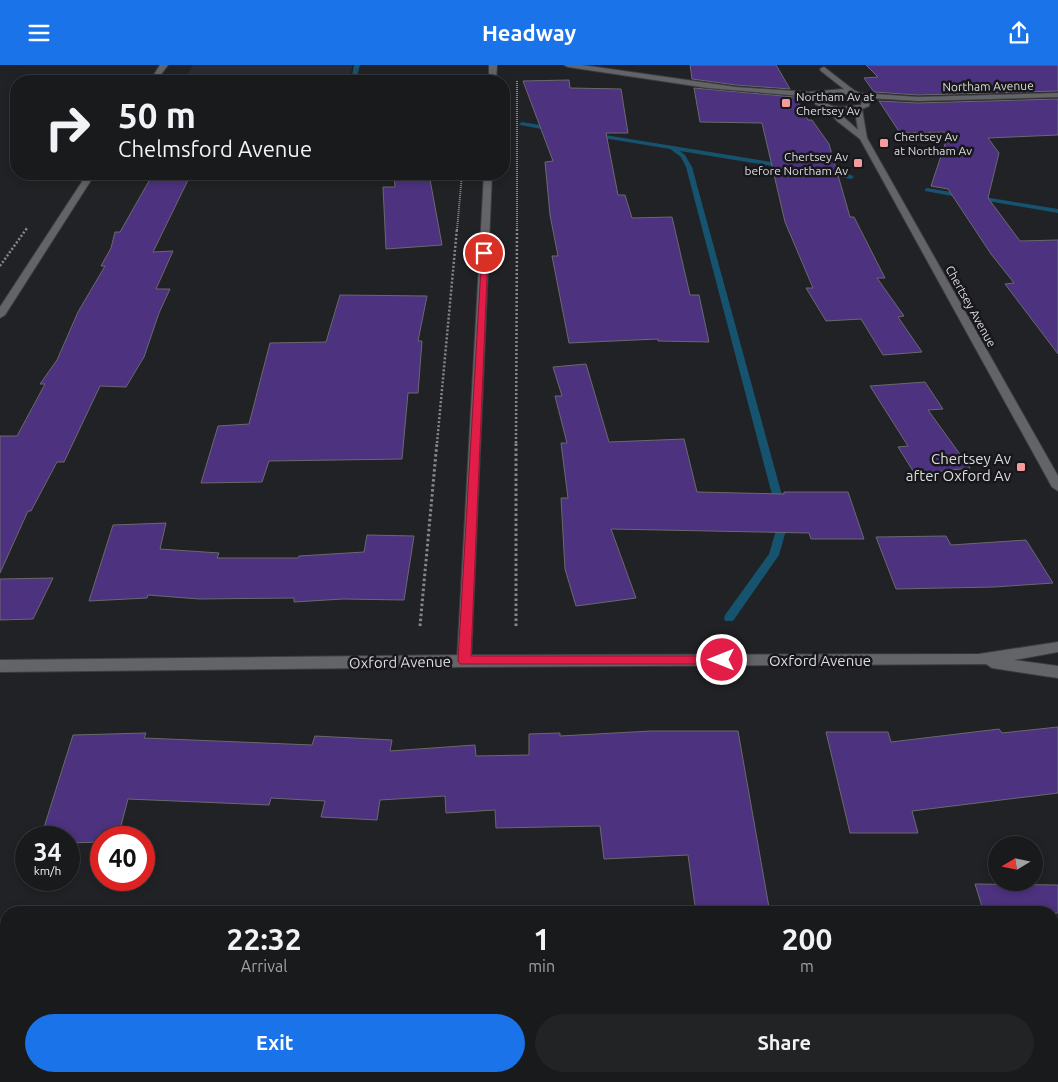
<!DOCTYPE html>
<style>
body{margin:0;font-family:Ubuntu,sans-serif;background:#222325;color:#f1f3f6;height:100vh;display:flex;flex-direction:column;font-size:19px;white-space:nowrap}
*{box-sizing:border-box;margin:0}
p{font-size:16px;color:#9fa1a3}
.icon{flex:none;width:28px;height:28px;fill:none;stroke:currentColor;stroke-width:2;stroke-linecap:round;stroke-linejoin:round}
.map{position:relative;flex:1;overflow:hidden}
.drawer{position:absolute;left:0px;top:841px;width:1059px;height:176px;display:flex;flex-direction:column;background:#191a1c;border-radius:20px 20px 0 0;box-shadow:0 2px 8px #0003,0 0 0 1px #37383b}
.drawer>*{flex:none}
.top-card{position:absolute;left:10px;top:10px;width:500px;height:105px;border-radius:20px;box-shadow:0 2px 8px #0003,0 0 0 1px #37383b;background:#191a1c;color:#f1f3f6;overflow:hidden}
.needle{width:32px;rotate:260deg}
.controls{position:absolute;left:988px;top:771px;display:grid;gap:10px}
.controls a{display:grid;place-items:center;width:55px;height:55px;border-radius:50%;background:#191a1c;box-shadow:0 2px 8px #0003,0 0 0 1px #37383b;font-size:25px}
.speed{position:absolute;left:15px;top:761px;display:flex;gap:10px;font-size:25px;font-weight:700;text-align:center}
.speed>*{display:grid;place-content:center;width:65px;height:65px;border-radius:50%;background:#191a1c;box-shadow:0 2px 8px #0003,0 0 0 1px #37383b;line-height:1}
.speed small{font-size:12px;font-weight:400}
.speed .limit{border:8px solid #d22;background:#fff;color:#111}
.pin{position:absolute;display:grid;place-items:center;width:42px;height:42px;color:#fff;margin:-21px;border:2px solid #fff;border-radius:50%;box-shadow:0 1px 5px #0007}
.me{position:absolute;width:55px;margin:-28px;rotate:270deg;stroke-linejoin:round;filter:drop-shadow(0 0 4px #0008)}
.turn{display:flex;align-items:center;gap:18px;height:105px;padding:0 25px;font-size:22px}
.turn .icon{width:65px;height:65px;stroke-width:2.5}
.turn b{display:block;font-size:35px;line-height:42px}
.eta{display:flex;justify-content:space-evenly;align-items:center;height:85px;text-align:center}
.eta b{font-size:30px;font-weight:700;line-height:35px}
.primary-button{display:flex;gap:10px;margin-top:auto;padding:10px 25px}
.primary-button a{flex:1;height:58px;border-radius:30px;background:#1a73e8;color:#fff;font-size:20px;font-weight:700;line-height:58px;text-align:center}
.primary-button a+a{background:#222325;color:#f1f3f6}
header{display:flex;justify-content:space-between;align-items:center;height:65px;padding:0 25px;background:#1a73e8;color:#fff;font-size:22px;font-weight:700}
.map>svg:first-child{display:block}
.built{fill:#282b34}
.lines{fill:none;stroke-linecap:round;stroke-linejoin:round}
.stream{fill:#16536e;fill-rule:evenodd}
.building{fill:#4c327f;stroke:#6a696d}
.minor-casing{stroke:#3d3d40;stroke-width:2}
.tertiary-casing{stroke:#3d3d40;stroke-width:2}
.path-far2{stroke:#868789;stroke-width:2;stroke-dasharray:1 1;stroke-linecap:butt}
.path-far1{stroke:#868789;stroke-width:2.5;stroke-dasharray:2 2;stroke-linecap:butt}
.path{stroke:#868789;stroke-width:3;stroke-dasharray:2.5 2.5;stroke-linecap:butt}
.minor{fill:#636468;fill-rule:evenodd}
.tertiary{fill:#636468;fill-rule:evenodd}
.route{fill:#e11d48;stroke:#92132f}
.poi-dot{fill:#f59b9c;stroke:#18181c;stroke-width:2}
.labels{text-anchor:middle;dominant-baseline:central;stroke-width:5;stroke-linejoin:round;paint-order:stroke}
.far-street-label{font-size:12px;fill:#dcdddf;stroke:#18181c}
.far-poi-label{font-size:12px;fill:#dcdddf;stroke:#18181c;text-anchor:start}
.poi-label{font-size:15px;fill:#dcdddf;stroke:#18181c;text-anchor:end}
.street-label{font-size:15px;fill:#dcdddf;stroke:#18181c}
</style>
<header><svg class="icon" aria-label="menu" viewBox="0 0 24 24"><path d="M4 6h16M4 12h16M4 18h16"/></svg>Headway<svg class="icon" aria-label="share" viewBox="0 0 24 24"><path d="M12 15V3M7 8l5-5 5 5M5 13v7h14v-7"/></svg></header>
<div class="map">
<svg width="1058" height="1017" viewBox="0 0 1058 1017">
<rect width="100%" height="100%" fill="#212225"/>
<path class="built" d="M 193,0 L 353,0 L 348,16 L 183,16 Z"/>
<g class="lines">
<path class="stream" d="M 354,0 L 360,0 L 356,16 L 351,16 Z
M 522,57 L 552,62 L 555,64 L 552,66 L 520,60 L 519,59 Z
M 593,68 L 784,99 L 787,101 L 784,103 L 680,86 L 685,90 L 692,102 L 786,445 L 787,462 L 779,490 L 733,556 L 725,556 L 724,553 L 725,550 L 769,489 L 777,462 L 776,445 L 686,102 L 681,92 L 670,84 L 591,71 L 591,69 Z
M 825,106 L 851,110 L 854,112 L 851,114 L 823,109 L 822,108 Z
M 927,123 L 963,129 L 966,131 L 963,133 L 925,126 L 925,124 Z
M 978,131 L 1058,144 L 1058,148 L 976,134 L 976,132 Z"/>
</g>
<path class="building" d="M 690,0 L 776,0 L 790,24 L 736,20 L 692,14 Z
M 866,0 L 1058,0 L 1058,26 L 918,30 L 874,27 L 864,13 L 878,12 Z
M 569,15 L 570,23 L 621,24 L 628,68 L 606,68 L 618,130 L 625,130 L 632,153 L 672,152 L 690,230 L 699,230 L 709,277 L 658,276 L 658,274 L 569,278 L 552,191 L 558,191 L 550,150 L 545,97 L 553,96 L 523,16 Z
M 694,23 L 795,32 L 808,55 L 812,55 L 829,79 L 850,152 L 854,152 L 885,213 L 877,213 L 904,251 L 898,252 L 922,287 L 883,290 L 861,254 L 826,256 L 806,223 L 813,223 L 785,157 L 762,58 L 700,57 Z
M 1058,34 L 1058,70 L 988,73 L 999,88 L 988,133 L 1020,176 L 1058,175 L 1058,289 L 1005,219 L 1014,218 L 991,189 L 948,124 L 931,121 L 949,67 L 900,68 L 879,36 L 918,38 Z
M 153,109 L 191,109 L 153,187 L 173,186 L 156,224 L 170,224 L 159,248 L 144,292 L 126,322 L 100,321 L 64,397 L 57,397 L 31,446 L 28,446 L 0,508 L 0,371 L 17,371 L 45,319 L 40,319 L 57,295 L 78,247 L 105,201 L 101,201 L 111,183 L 115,167 L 120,167 Z
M 394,109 L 429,109 L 442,180 L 386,184 L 383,122 L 395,122 Z
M 340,230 L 427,231 L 418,276 L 422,276 L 418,328 L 408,328 L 402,394 L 269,396 L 262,417 L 201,418 L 218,361 L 249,359 L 270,278 L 326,277 Z
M 586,299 L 609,377 L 684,374 L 697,427 L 784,429 L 784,427 L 848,427 L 864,474 L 811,474 L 809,468 L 611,464 L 636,533 L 576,541 L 565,504 L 561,433 L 568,433 L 561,378 L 567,378 L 555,331 L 562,331 L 553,302 Z
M 925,317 L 943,344 L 928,345 L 970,403 L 915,409 L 898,382 L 908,381 L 870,321 Z
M 166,458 L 160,484 L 219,488 L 217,493 L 298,493 L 299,491 L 364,487 L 367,470 L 414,471 L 404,535 L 343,534 L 294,537 L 294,533 L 199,534 L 148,530 L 147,533 L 89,536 L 113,460 Z
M 946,471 L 951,480 L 1026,475 L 1053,518 L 994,522 L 896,524 L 876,472 Z
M 53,513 L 33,554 L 0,555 L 0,514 Z
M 1058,662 L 1058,728 L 912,746 L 918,768 L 850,768 L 826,667 L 888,667 L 891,677 L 999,664 L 1002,668 Z
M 651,666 L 738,666 L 770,848 L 696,848 L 688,790 L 604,794 L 600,761 L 496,763 L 495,745 L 446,748 L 445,731 L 380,735 L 377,755 L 321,752 L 325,736 L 271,733 L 269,740 L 128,734 L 118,772 L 101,772 L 101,777 L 69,778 L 69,772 L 41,772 L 73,670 L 146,668 L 144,673 L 312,680 L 315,671 L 392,675 L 390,686 L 475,680 L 476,691 L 529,690 L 529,669 L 560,668 L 560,671 Z
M 975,819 L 1058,820 L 1058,848 L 984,848 Z"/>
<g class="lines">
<defs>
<path id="minor" d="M 160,0 L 168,0 L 156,16 L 150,16 Z
M 489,0 L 497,0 L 496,16 L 489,16 Z
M 564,0 L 582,0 L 736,22 L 809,27 L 844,24 L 821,6 L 820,4 L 824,2 L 855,26 L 861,28 L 918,32 L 1058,28 L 1058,32 L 918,36 L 868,33 L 870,35 L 869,41 L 862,44 L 867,73 L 1058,411 L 1058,426 L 1052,422 L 860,74 L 837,56 L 828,45 L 815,39 L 813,32 L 708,23 L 568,2 ZM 850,29 L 862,36 L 861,40 L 841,42 L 832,41 L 822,36 L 821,32 ZM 855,46 L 858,65 L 838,47 Z
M 87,109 L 95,109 L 5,250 L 0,253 L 0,242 Z
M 484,109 L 492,109 L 471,596 L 469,600 L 464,602 L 459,600 L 457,596 Z"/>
<path id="tertiary" d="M 1058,577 L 1058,587 L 1014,595 L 1058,601 L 1058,613 L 992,603 L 986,599 L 464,602 L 0,607 L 0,595 L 464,590 L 979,589 Z"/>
</defs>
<use href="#minor" class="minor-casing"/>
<use href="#tertiary" class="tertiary-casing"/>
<path class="path-far2" d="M 26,165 L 27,163
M 457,165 L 462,109
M 517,165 L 517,15"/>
<path class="path-far1" d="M 0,201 L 27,163
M 437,378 L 457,163
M 516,378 L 517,163"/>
<path class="path" d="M 420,561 L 437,377
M 516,561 L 516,377"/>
<use href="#minor" class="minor"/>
<use href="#tertiary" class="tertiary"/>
</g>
<path class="route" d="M 482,186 L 488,188 L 471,591 L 722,591 L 726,592 L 728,595 L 726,599 L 460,599 L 458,596 Z"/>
<g class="poi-dot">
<rect x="781" y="33" width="10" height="10" rx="2.5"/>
<rect x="879" y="73" width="10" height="10" rx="2.5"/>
<rect x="853" y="93" width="10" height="10" rx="2.5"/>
<rect x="1016" y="397" width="10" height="10" rx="2.5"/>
</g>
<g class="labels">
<g class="far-street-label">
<text transform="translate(988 21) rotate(-1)">Northam Avenue</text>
<text transform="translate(971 241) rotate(61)">Chertsey Avenue</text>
</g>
<g class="far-poi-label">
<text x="796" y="31">Northam Av at<tspan x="796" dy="14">Chertsey Av</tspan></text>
<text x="894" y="71">Chertsey Av<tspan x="894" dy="14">at Northam Av</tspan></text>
<text x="848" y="91" text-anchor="end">Chertsey Av<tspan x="848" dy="14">before Northam Av</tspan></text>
</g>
<g class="poi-label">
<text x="1011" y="393">Chertsey Av<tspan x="1011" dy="17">after Oxford Av</tspan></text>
</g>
<g class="street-label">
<text x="820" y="595">Oxford Avenue</text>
<text transform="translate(400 597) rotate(-1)">Oxford Avenue</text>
</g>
</g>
</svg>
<div class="controls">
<a><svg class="needle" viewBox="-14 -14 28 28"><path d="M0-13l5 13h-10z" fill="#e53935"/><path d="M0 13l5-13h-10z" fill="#9fa1a3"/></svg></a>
</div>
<div class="speed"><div>34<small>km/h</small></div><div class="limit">40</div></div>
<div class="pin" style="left:484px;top:188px;background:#d93025"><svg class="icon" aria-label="arrive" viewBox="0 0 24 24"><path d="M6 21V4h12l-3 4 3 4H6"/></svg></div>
<svg class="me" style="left:722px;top:595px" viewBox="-20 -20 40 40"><circle r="17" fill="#e11d48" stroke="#fff" stroke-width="3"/><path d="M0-11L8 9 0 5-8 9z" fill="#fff"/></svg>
<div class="top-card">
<div class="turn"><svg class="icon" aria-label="right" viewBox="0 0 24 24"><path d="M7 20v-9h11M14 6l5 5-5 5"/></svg><div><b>50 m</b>Chelmsford Avenue</div></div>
</div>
<section class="drawer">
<div class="eta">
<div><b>22:32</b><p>Arrival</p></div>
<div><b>1</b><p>min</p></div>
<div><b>200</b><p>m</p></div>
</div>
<div class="primary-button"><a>Exit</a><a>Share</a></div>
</section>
</div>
